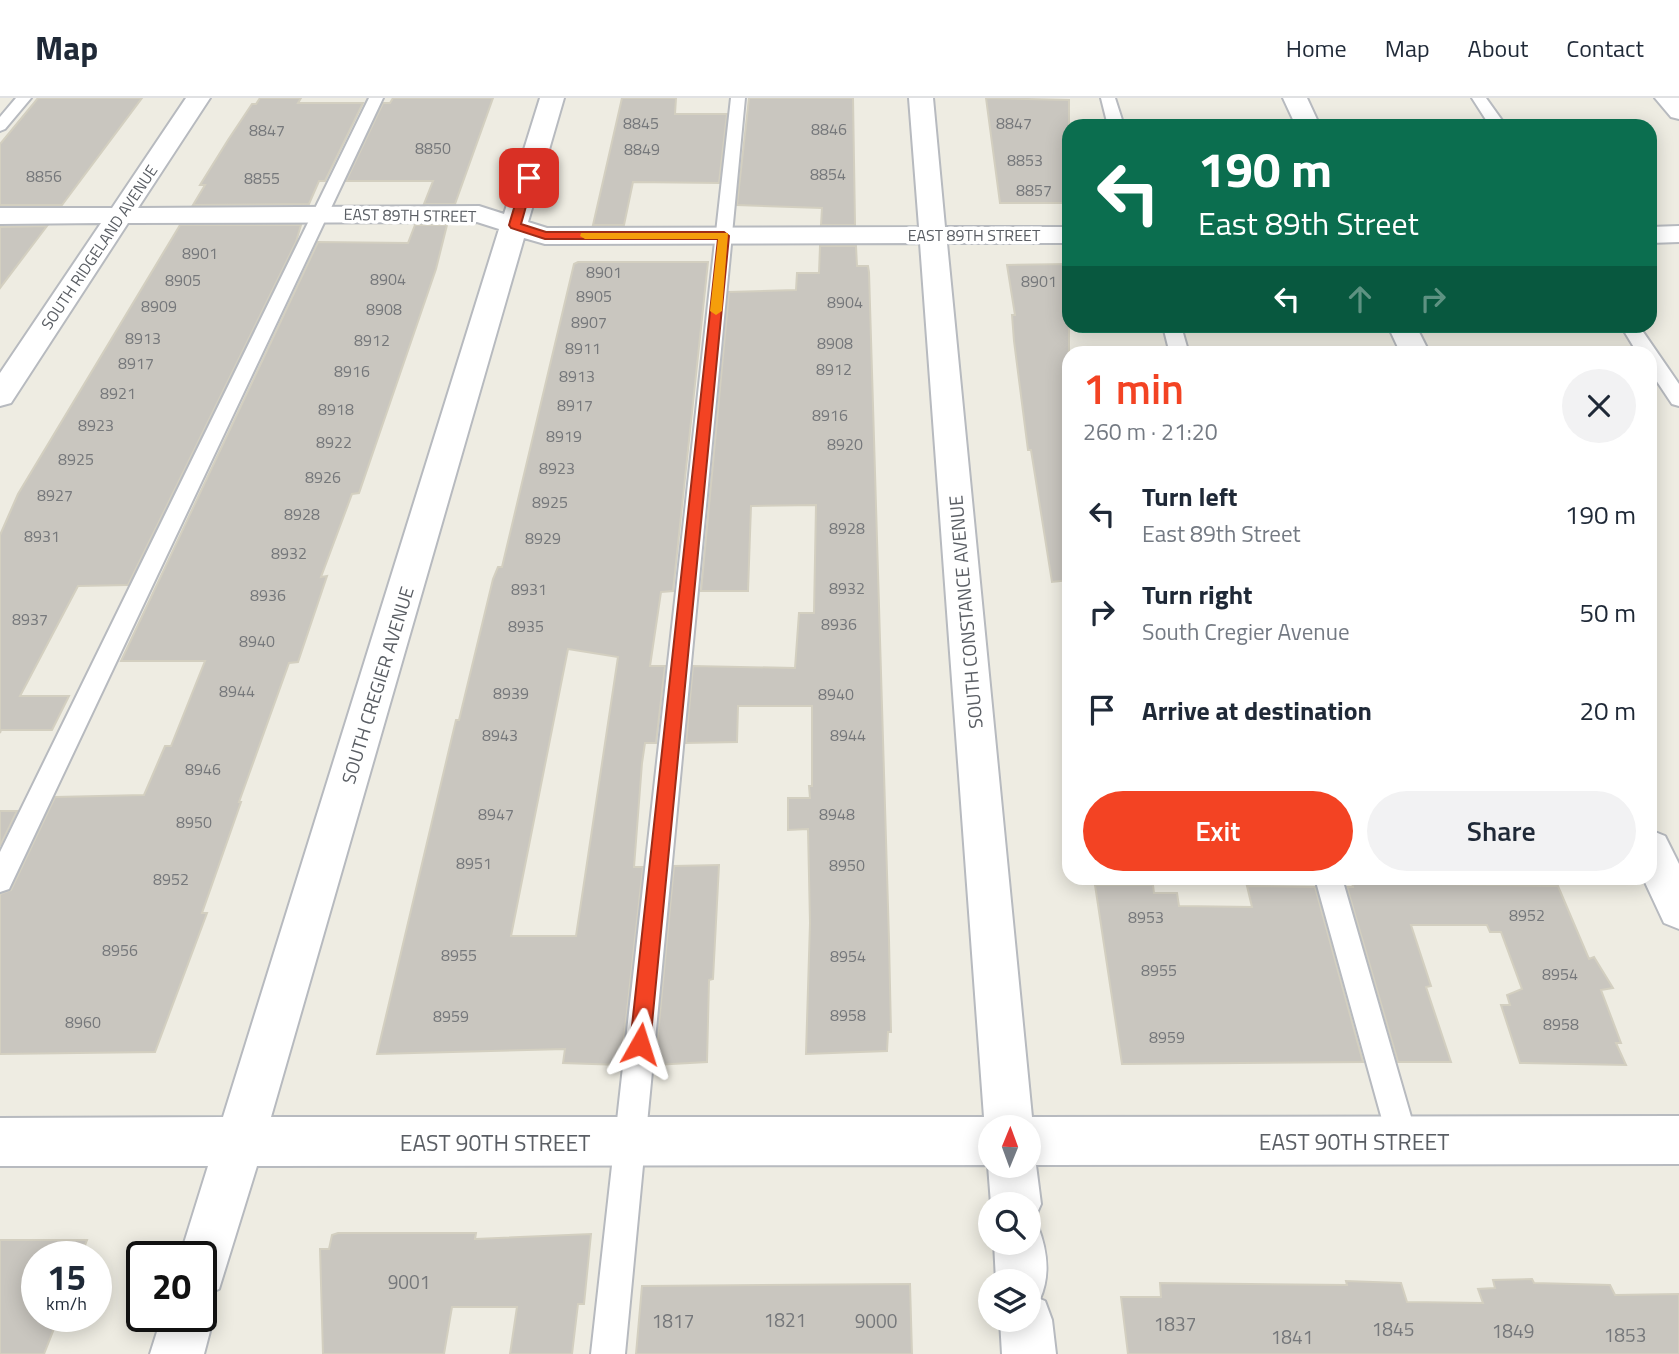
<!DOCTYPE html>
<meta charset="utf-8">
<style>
body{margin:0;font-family:"Titillium Web",sans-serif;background:#f2f2f3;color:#1f2937;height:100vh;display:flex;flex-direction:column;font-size:26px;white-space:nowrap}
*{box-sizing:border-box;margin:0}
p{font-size:23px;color:#747a83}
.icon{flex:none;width:38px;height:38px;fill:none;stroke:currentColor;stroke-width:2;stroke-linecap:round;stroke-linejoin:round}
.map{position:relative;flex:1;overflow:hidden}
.details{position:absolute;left:1062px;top:248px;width:595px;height:539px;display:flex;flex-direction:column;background:#fff;border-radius:21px;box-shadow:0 4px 18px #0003}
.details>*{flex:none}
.banner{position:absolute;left:1062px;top:21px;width:595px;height:214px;border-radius:21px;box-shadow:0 4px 18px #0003;background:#0b6e4f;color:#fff;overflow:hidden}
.needle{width:46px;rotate:1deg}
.tools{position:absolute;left:978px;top:1017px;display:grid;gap:14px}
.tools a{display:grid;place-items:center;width:63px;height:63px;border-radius:50%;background:#fff;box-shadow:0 4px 18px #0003;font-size:35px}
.speed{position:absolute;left:21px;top:1143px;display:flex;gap:14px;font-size:35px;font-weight:700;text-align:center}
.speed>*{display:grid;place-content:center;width:91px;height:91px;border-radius:50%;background:#fff;box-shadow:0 4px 18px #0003;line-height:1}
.speed small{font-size:18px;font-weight:400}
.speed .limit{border:4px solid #111;border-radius:10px;background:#fff;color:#111}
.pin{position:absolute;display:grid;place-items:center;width:60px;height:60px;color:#fff;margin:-30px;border-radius:14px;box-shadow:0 4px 10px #0006}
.me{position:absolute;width:77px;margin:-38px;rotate:6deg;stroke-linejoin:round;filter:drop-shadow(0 0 5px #0008)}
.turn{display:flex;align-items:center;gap:24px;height:147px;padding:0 21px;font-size:32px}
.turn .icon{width:91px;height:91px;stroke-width:2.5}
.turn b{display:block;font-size:49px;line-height:60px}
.lanes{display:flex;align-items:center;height:66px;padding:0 21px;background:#0003;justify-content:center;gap:35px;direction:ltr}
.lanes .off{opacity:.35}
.round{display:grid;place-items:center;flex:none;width:74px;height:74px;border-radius:37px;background:#f2f2f3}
.summary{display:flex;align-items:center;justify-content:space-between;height:119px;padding:0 21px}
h1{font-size:42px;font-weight:600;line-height:52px;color:#f34323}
.primary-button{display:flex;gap:14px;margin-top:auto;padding:14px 21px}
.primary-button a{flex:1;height:80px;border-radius:42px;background:#f34323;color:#fff;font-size:28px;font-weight:600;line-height:80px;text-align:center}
.primary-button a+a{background:#f2f2f3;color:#1f2937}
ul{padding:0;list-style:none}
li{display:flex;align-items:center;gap:21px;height:98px;padding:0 21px}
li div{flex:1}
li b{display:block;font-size:26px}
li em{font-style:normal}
header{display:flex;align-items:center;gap:42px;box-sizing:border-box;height:98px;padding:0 35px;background:#fff;border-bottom:2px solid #e0e1e3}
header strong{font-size:33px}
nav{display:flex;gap:38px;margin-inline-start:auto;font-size:24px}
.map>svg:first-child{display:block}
.building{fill:#c9c6bf;stroke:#d3cfc0;stroke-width:2;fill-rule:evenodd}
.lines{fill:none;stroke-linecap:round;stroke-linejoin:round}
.service-casing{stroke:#b7babf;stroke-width:4}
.minor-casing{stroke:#b7babf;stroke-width:4}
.service{fill:#fff;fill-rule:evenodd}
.minor{fill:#fff;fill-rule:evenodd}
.route{fill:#f34323;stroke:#9e2c17;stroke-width:2}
.slow{fill:#f59e0b}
.labels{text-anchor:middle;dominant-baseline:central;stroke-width:7;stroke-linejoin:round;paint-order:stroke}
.number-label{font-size:16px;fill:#76787b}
.far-street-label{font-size:16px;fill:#5a5e64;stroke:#fff}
.street-label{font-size:19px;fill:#5a5e64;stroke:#fff}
.near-number-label{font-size:19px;fill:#76787b}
.near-street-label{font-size:23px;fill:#5a5e64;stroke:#fff}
</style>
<header>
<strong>Map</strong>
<nav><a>Home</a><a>Map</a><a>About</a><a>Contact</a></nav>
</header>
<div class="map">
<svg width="1679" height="1256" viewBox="0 0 1679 1256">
<rect width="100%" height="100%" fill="#eeece2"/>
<path class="building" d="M 38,0 L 142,0 L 62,107 L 0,107 L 0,46 Z
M 260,0 L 301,0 L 298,5 L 363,5 L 325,83 L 319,83 L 309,106 L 193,107 L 205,87 L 200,87 L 228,42 L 252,6 L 256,6 Z
M 393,0 L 493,0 L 455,106 L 424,106 L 433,83 L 346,83 L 383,5 L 390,5 Z
M 622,0 L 676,0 L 675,16 L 727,16 L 719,85 L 633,84 L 624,127 L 593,127 Z
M 749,0 L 853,0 L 855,127 L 821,127 L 822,110 L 737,107 Z
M 986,0 L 1069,2 L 1069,105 L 1000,105 Z
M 180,127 L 301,127 L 296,144 L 128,487 L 78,488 L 20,598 L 69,598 L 52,632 L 1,632 L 0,635 L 0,437 L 18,396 Z
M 415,127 L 447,127 L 436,171 L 359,395 L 352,396 L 321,479 L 327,478 L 298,564 L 289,565 L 239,704 L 241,704 L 202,815 L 207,815 L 155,954 L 0,956 L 0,796 L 11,792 L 55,699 L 144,697 L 165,648 L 171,648 L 205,563 L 121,563 L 318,144 L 408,145 Z
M 47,128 L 0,190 L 0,129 Z
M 820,148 L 856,148 L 857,168 L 868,168 L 869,174 L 889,842 L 891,934 L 888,934 L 887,953 L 806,956 L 810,825 L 808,731 L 788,732 L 788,700 L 810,700 L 809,688 L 812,688 L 812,608 L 738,608 L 737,644 L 686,645 L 693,568 L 795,570 L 799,515 L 814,515 L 816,407 L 751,408 L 748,493 L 701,493 L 729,194 L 796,192 L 797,175 L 819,175 Z
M 578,164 L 708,164 L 673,493 L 661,494 L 650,568 L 665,568 L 656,645 L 645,645 L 642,665 L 634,769 L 643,769 L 621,967 L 563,965 L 565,951 L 377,956 L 456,622 L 459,622 L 493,481 L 498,469 L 502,469 L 574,166 ZM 568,551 L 618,559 L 576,838 L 511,838 Z
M 1069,166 L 1069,482 L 1052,484 L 1031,352 L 1028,352 L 1014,243 L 1012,217 L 1015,217 L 1007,167 Z
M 0,713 L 17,713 L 0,748 Z
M 719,767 L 713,881 L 709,882 L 707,964 L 655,967 L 674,768 Z
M 1352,785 L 1558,788 L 1589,861 L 1594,859 L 1613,890 L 1601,892 L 1621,945 L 1616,945 L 1626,967 L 1520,965 L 1501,907 L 1510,907 L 1507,897 L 1522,891 L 1501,834 L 1490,834 L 1487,827 L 1411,827 L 1431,888 L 1426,889 L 1451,964 L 1398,964 L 1347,789 L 1353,789 Z
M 1095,787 L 1153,787 L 1154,795 L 1177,795 L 1179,808 L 1252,809 L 1247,788 L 1315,789 L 1363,964 L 1122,966 Z
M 338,1135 L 476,1135 L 475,1141 L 591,1136 L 584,1206 L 578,1206 L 572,1256 L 510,1256 L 517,1209 L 452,1209 L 444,1256 L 323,1256 L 320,1151 L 329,1151 L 332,1137 Z
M 0,1142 L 87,1142 L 81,1158 L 37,1158 L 37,1218 L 59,1218 L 44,1256 L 0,1256 Z
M 1532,1181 L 1534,1185 L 1610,1187 L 1615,1197 L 1679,1196 L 1679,1256 L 1128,1256 L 1121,1199 L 1161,1199 L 1160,1185 L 1347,1187 L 1346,1183 L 1401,1185 L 1407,1204 L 1483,1205 L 1478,1191 L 1495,1190 L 1493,1182 Z
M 910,1186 L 912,1256 L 636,1256 L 642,1188 Z"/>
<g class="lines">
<defs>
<path id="service" d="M 16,0 L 31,0 L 5,31 L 0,33 L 0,19 Z
M 369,0 L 383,0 L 9,791 L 0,794 L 0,754 Z
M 731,0 L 745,0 L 625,1256 L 591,1256 Z
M 1101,0 L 1115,0 L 1124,28 L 1108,28 Z
M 1472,0 L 1486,0 L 1506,28 L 1490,28 Z
M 1163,228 L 1181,228 L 1189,256 L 1170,256 Z
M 1621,228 L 1639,228 L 1679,286 L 1679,308 L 1672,306 L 1650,273 L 1650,256 L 1638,256 Z
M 1315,780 L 1342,780 L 1418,1043 L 1414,1054 L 1403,1058 L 1392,1054 L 1388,1043 Z"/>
<path id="minor" d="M 186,0 L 210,0 L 138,110 L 479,108 L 504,116 L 540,0 L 564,0 L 528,124 L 547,130 L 919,129 L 909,0 L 933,0 L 945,129 L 1069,129 L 1069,145 L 947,145 L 1032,1019 L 1679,1018 L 1679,1066 L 1036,1067 L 1041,1106 L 1033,1124 L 1037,1126 C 1047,1151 1051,1176 1040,1201 L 1045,1203 L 1052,1222 L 1056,1256 L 1002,1256 L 1000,1222 L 1029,1222 L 1029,1183 L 996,1183 L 994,1144 L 1029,1144 L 1029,1106 L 991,1106 L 988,1067 L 257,1068 L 219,1191 L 203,1198 L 207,1199 L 214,1218 L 204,1256 L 150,1256 L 162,1218 L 201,1218 L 201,1158 L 180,1158 L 208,1068 L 0,1068 L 0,1020 L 223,1019 L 499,131 L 477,124 L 128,125 L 11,305 L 0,308 L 0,275 L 101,125 L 0,126 L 0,110 L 112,110 ZM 524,140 L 545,146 L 920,145 L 984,1019 L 271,1019 ZM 990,1029 L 1029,1029 L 1029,1068 L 990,1068 Z
M 1283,0 L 1307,0 L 1320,28 L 1296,28 Z
M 1655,0 L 1679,0 L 1679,21 L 1671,19 Z
M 1679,128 L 1679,144 L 1650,145 L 1650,129 Z
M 1388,228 L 1416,228 L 1430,256 L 1401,256 Z
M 1650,732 L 1665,738 L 1679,766 L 1679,831 L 1664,825 L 1643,780 L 1650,780 Z"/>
</defs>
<use href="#service" class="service-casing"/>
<use href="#minor" class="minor-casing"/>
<use href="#service" class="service"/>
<use href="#minor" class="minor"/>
</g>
<path class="route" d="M 529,76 L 534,80 L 521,126 L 546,134 L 724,134 L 729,138 L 650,946 L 647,953 L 640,956 L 633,953 L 630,946 L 718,141 L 545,141 L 511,130 L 509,127 L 523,80 Z"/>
<path class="slow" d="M 581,135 L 728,135 L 722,213 L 716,217 L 710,213 L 718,141 L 585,141 L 580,138 Z"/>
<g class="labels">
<g class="number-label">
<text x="641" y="25">8845</text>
<text x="1014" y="25">8847</text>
<text x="829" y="31">8846</text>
<text x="267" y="32">8847</text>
<text x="433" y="50">8850</text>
<text x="642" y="51">8849</text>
<text x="1025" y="62">8853</text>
<text x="828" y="76">8854</text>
<text x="44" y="78">8856</text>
<text x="262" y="80">8855</text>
<text x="1034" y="92">8857</text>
<text x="200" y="155">8901</text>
<text x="604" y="174">8901</text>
<text x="388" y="181">8904</text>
<text x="183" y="182">8905</text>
<text x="1039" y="183">8901</text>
<text x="594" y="198">8905</text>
<text x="845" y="204">8904</text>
<text x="159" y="208">8909</text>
<text x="384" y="211">8908</text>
<text x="589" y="224">8907</text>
<text x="143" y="240">8913</text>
<text x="372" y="242">8912</text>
<text x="835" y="245">8908</text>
<text x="583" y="250">8911</text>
<text x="136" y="265">8917</text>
<text x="834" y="271">8912</text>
<text x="352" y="273">8916</text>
<text x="577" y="278">8913</text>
<text x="118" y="295">8921</text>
<text x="575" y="307">8917</text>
<text x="336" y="311">8918</text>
<text x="830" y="317">8916</text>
<text x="96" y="327">8923</text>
<text x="564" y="338">8919</text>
<text x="334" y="344">8922</text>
<text x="845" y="346">8920</text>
<text x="76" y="361">8925</text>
<text x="557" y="370">8923</text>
<text x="323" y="379">8926</text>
<text x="55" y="397">8927</text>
<text x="550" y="404">8925</text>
<text x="302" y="416">8928</text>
<text x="847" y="430">8928</text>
<text x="42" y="438">8931</text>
<text x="543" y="440">8929</text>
<text x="289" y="455">8932</text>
<text x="847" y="490">8932</text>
<text x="529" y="491">8931</text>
<text x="268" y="497">8936</text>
<text x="30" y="521">8937</text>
<text x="839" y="526">8936</text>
<text x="526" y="528">8935</text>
<text x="257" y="543">8940</text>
<text x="237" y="593">8944</text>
<text x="511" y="595">8939</text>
<text x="836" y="596">8940</text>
<text x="500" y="637">8943</text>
<text x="848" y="637">8944</text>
<text x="203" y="671">8946</text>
<text x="496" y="716">8947</text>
<text x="837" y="716">8948</text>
<text x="194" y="724">8950</text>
<text x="474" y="765">8951</text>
<text x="847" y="767">8950</text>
<text x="171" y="781">8952</text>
<text x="1527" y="817">8952</text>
<text x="1146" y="819">8953</text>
<text x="120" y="852">8956</text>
<text x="459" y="857">8955</text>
<text x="848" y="858">8954</text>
<text x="1159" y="872">8955</text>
<text x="1560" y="876">8954</text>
<text x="848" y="917">8958</text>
<text x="451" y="918">8959</text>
<text x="83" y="924">8960</text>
<text x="1561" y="926">8958</text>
<text x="1167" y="939">8959</text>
</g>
<g class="far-street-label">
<text transform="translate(410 117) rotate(1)">EAST 89TH STREET</text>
<text x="974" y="137">EAST 89TH STREET</text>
<text transform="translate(99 149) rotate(-56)">SOUTH RIDGELAND AVENUE</text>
</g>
<g class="street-label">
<text transform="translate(965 514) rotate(-95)">SOUTH CONSTANCE AVENUE</text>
<text transform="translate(377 587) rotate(-73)">SOUTH CREGIER AVENUE</text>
</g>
<g class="near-number-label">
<text x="409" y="1183">9001</text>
<text x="785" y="1221">1821</text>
<text x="673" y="1222">1817</text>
<text x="876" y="1222">9000</text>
<text x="1175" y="1225">1837</text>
<text x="1393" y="1230">1845</text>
<text x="1513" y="1232">1849</text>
<text x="1625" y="1236">1853</text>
<text x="1292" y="1238">1841</text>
</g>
<g class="near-street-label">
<text x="1354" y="1043">EAST 90TH STREET</text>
<text x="495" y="1044">EAST 90TH STREET</text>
</g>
</g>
</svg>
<div class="tools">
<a><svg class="needle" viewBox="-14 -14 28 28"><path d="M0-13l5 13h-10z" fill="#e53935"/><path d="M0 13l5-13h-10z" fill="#747a83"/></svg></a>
<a><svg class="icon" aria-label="search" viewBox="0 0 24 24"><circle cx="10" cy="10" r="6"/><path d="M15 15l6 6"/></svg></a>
<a><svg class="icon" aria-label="layers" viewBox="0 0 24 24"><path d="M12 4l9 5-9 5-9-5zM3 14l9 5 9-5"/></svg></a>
</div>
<div class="speed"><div>15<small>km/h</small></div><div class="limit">20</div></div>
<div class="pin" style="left:529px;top:80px;background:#d93025"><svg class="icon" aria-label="arrive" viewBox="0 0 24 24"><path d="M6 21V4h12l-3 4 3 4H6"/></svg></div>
<svg class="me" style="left:640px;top:946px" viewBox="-20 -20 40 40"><path d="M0-17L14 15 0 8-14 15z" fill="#f34323" stroke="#fff" stroke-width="4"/></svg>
<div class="banner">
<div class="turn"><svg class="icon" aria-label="left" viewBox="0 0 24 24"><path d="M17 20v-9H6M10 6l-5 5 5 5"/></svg><div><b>190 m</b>East 89th Street</div></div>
<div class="lanes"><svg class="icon" aria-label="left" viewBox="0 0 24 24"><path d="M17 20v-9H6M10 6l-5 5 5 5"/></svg><svg class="icon off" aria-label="ahead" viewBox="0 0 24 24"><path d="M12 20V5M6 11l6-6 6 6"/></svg><svg class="icon off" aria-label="right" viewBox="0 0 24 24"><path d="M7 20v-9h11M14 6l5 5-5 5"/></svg></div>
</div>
<section class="details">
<div class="summary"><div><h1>1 min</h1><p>260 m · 21:20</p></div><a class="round"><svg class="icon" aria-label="close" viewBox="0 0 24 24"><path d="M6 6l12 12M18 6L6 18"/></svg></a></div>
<ul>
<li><svg class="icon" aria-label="left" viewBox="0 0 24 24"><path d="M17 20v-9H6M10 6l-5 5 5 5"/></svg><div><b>Turn left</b><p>East 89th Street</p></div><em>190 m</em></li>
<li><svg class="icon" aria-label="right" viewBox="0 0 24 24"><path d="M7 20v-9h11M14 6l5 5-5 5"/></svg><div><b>Turn right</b><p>South Cregier Avenue</p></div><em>50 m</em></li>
<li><svg class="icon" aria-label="arrive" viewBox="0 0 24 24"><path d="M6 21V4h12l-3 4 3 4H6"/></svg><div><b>Arrive at destination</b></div><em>20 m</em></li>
</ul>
<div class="primary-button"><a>Exit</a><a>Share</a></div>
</section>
</div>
